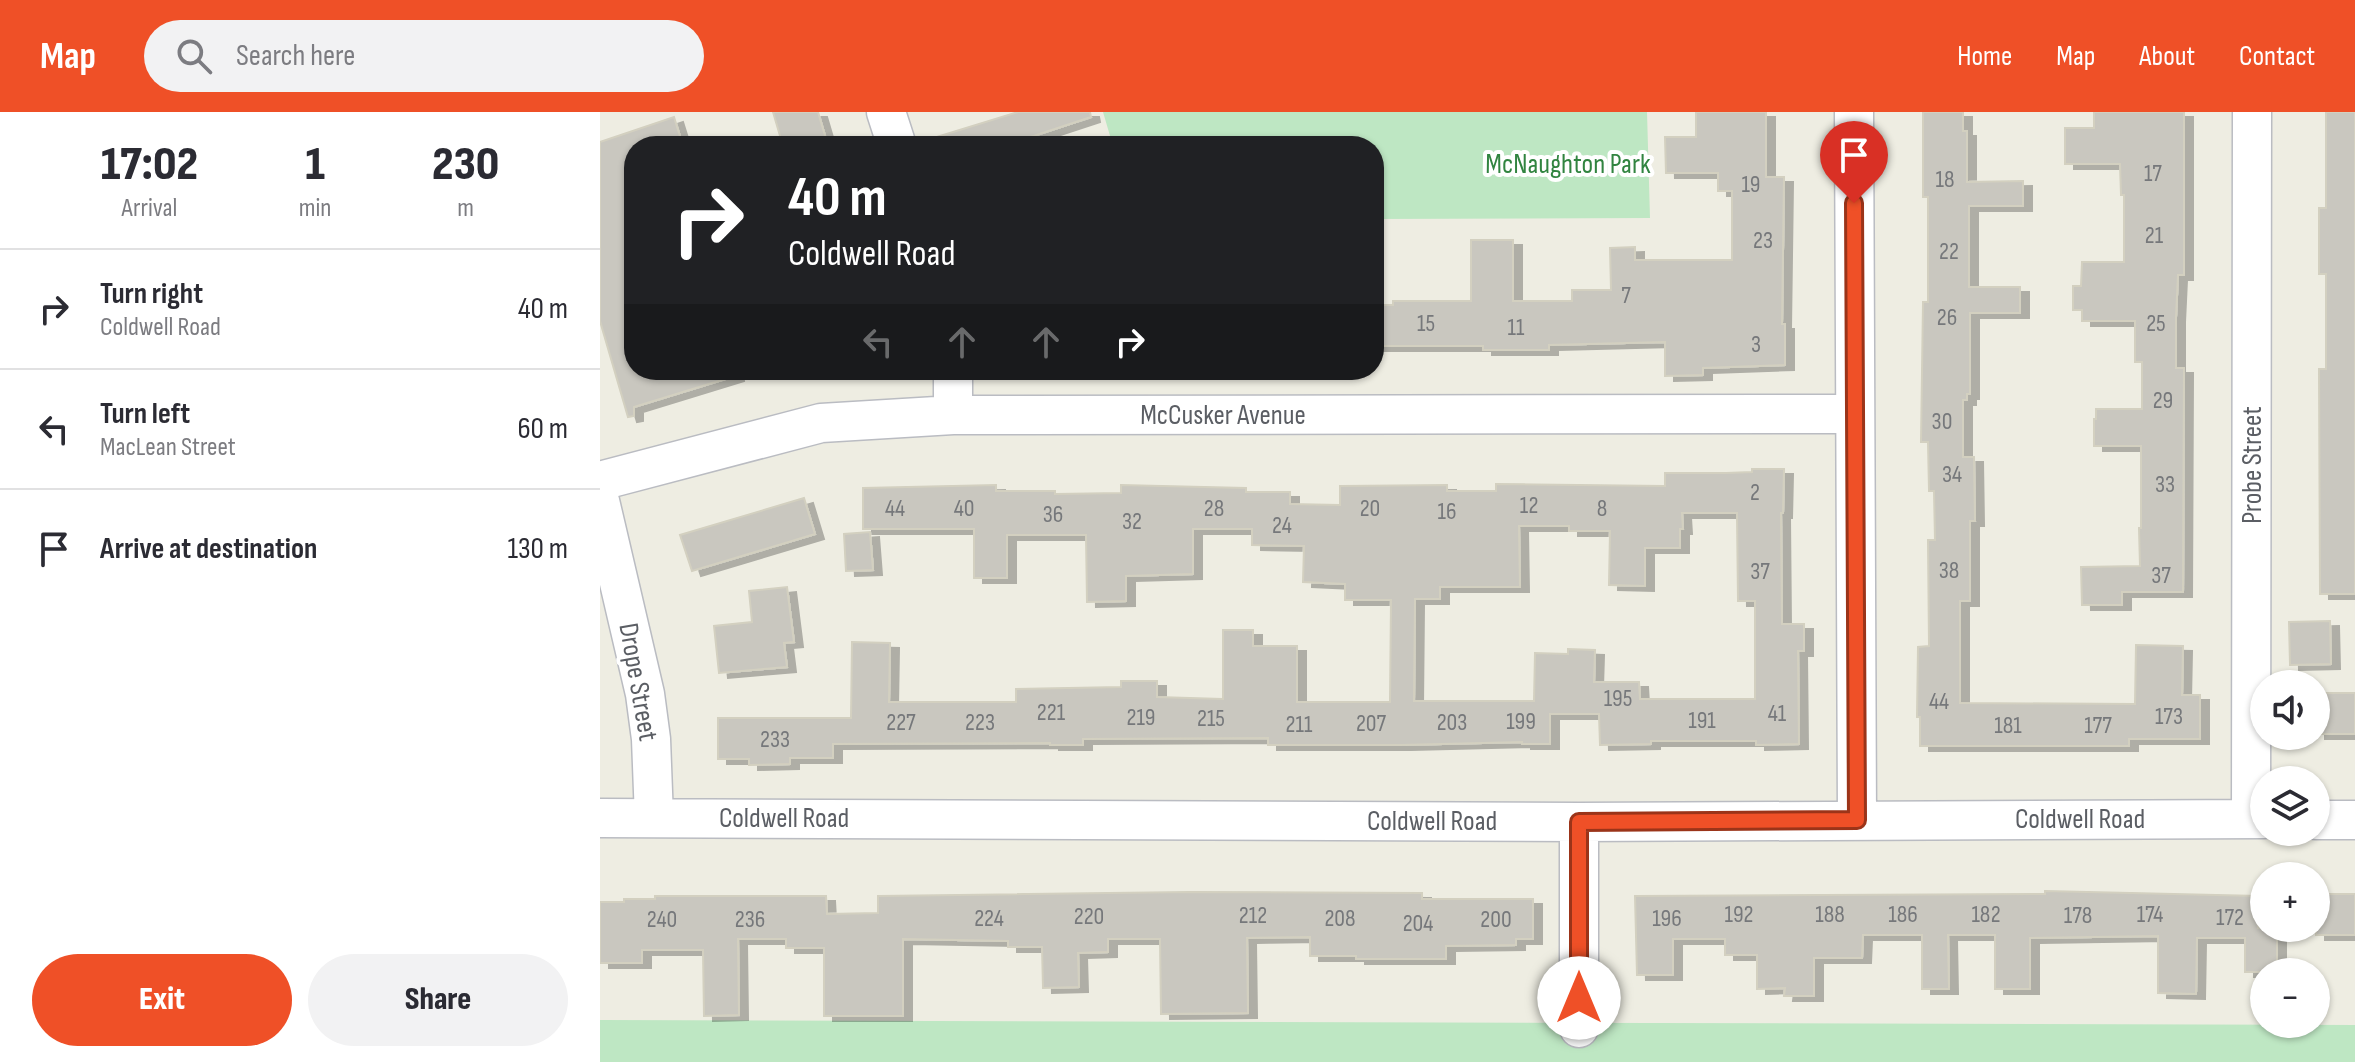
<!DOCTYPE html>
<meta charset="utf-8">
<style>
body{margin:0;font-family:"Sofia Sans Condensed",sans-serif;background:#f2f2f3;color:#2b2b33;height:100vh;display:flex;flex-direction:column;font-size:30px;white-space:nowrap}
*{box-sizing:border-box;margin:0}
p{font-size:26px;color:#7c7c81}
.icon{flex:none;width:44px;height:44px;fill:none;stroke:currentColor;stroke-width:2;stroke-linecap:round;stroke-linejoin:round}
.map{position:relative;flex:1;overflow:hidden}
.drawer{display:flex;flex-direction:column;background:#fff;width:600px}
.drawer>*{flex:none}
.guide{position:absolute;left:24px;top:24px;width:760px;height:244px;border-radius:32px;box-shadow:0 2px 6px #0004;background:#202124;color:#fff;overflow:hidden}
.fabs{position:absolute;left:1650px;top:558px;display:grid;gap:16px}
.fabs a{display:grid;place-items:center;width:80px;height:80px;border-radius:50%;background:#fff;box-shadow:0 2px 6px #0004;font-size:40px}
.pin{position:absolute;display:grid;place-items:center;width:68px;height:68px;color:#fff;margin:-82px -34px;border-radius:50% 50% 50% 0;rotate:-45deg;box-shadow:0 0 8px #0007}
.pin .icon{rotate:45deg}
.me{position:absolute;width:88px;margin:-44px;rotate:0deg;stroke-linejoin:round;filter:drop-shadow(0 0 6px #0008)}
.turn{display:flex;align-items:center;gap:28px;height:168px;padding:0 32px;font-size:36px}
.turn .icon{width:104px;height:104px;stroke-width:2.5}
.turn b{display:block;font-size:56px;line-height:68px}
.lanes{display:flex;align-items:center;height:76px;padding:0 32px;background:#0003;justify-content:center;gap:40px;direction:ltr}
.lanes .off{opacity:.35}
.eta{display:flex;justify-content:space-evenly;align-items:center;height:136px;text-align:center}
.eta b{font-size:48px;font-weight:800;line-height:56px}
.primary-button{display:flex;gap:16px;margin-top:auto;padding:16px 32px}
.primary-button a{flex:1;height:92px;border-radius:48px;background:#ef5027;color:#fff;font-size:32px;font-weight:800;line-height:92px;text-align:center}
.primary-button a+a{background:#f2f2f3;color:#2b2b33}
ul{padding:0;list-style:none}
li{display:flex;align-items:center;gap:24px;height:120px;padding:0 32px;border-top:2px solid #e1e1e2}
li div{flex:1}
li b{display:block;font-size:30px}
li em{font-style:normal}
header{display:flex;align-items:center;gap:48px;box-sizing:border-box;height:112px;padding:0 40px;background:#ef5027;color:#fff}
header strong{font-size:38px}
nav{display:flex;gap:44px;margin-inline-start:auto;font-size:28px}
.search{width:560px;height:72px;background:#f2f2f3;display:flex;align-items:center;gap:20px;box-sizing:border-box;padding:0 28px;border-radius:44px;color:#7c7c81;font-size:30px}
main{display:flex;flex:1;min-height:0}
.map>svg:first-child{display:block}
.green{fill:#bee7c3}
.building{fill:#c9c7bf;stroke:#d3d0c0;stroke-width:2;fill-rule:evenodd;filter:url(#shadow)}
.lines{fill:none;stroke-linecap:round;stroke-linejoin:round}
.minor-casing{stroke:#babcc2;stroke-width:41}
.minor{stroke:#fff;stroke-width:38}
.route-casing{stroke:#9b3419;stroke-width:20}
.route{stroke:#ef5027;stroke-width:14}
.labels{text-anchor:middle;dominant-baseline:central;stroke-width:8;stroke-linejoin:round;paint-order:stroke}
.number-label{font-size:24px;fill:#76787b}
.park-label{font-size:28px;fill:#318440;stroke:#fff}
.street-label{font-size:28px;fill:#5b5e64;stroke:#fff}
</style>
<header>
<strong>Map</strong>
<div class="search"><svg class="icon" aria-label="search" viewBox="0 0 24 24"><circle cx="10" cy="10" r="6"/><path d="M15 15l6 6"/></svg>Search here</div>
<nav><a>Home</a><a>Map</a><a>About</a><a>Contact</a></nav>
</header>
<main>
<section class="drawer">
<div class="eta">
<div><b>17:02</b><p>Arrival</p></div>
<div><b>1</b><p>min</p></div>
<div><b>230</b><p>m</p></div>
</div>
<ul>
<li><svg class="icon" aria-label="right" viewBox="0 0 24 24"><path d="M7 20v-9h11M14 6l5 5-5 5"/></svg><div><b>Turn right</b><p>Coldwell Road</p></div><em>40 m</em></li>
<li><svg class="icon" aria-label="left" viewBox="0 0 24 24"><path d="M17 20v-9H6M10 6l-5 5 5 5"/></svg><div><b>Turn left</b><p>MacLean Street</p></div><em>60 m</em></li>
<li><svg class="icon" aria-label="arrive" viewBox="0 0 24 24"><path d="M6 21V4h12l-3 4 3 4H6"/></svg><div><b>Arrive at destination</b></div><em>130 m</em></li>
</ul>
<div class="primary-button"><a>Exit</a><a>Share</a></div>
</section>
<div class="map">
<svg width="1755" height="950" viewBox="0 0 1755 950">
<defs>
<filter id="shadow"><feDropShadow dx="9" dy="5" stdDeviation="0" flood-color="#0004"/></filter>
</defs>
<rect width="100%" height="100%" fill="#eeede2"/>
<path class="green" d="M 503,0 L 1047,0 L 1050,106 L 774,107 L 774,34 L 513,34 Z
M 0,908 L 1755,913 L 1755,950 L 0,950 Z"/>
<path class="building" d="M 173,0 L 218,0 L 228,34 L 183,34 Z
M 418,0 L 490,0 L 491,5 L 418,29 L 420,34 L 328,34 L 327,28 Z
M 1096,0 L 1166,0 L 1166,65 L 1184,65 L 1182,212 L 1185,212 L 1185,253 L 1103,256 L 1103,263 L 1065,264 L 1065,230 L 949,233 L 949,238 L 883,238 L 883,234 L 774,234 L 774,193 L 793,193 L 793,189 L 871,189 L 871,128 L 913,128 L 913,189 L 972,189 L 972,178 L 1011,178 L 1010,136 L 1035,135 L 1035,148 L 1132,148 L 1132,79 L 1118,79 L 1118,61 L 1066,61 L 1065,25 L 1096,25 Z
M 1323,0 L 1363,0 L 1363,19 L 1367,19 L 1367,70 L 1423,69 L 1423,94 L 1369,94 L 1369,175 L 1420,175 L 1420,201 L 1370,201 L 1370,282 L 1367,282 L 1367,288 L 1363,288 L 1363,345 L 1374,345 L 1375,409 L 1370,409 L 1370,489 L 1360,489 L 1360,591 L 1535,592 L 1536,533 L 1583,534 L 1582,583 L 1600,583 L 1600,627 L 1529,627 L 1529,634 L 1320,634 L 1320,605 L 1317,605 L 1318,535 L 1329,534 L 1328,428 L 1335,428 L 1334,379 L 1329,379 L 1328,330 L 1321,330 L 1323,190 L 1328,190 L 1328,85 L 1323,85 Z
M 1494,0 L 1584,0 L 1584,163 L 1578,163 L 1576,205 L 1576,256 L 1584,256 L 1583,480 L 1522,480 L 1522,493 L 1482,493 L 1481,455 L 1540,454 L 1539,416 L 1541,416 L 1541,334 L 1494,334 L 1494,307 L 1496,307 L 1496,297 L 1542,297 L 1542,250 L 1535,250 L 1535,209 L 1482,209 L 1482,198 L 1473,198 L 1473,174 L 1481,174 L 1482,150 L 1524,150 L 1524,83 L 1521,83 L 1520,52 L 1465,52 L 1465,16 L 1494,16 Z
M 1726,0 L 1755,0 L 1755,482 L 1720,482 L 1719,257 L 1726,257 L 1726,162 L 1719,162 L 1719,96 L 1726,96 Z
M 74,5 L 83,34 L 34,34 L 34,146 L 25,149 L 34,180 L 34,258 L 134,258 L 135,264 L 34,295 L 34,304 L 28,305 L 0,209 L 0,30 Z
M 1152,357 L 1184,357 L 1183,401 L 1181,401 L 1182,512 L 1204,512 L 1204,539 L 1198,539 L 1199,632 L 1156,633 L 1156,629 L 1051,629 L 1051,632 L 1000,633 L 999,602 L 950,602 L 950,632 L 922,632 L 922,630 L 802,633 L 668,633 L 668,626 L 483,627 L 483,633 L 450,633 L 450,631 L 233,632 L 233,646 L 190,646 L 190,652 L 149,653 L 149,647 L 118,647 L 118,606 L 251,606 L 252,530 L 290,531 L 289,590 L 416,590 L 416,577 L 521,575 L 521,569 L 557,569 L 557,585 L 623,587 L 623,518 L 653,518 L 653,534 L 697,534 L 697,590 L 790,590 L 791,488 L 745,488 L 745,472 L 703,470 L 704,434 L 652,433 L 652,417 L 593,417 L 593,462 L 526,464 L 526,489 L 487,490 L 486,423 L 407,423 L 407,466 L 374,466 L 374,417 L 263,417 L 263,376 L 396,373 L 396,379 L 455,379 L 455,382 L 521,381 L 521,373 L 646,376 L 646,380 L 690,380 L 690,392 L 740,393 L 740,374 L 847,373 L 847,379 L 896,379 L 896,372 L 1065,374 L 1065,361 L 1126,361 L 1152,360 ZM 1082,401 L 1137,401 L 1138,489 L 1155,489 L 1155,587 L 1040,587 L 1039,570 L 994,570 L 995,538 L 968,537 L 968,542 L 935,541 L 934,589 L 814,589 L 815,487 L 840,487 L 840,475 L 920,475 L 919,414 L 969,414 L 969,419 L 1010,419 L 1009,473 L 1045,474 L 1045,436 L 1080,436 L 1080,417 L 1083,417 Z
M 204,386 L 215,422 L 92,459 L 80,423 Z
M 270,420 L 273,458 L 246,459 L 244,422 Z
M 187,475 L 194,530 L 184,531 L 187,555 L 119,561 L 114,514 L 152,510 L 149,479 Z
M 1730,509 L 1731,552 L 1690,553 L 1689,510 Z
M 1716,581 L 1755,581 L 1755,622 L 1716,622 Z
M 1445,779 L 1659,784 L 1658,816 L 1677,816 L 1677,860 L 1645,860 L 1645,826 L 1597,826 L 1596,882 L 1558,881 L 1558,824 L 1430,826 L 1430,877 L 1395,877 L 1395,823 L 1348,823 L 1349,877 L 1322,877 L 1322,823 L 1263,823 L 1262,846 L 1214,846 L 1214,884 L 1184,884 L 1185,876 L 1157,877 L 1157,843 L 1125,843 L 1125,827 L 1073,827 L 1073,863 L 1037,863 L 1035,784 L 1445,782 Z
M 590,780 L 822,781 L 822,787 L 933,787 L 933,827 L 916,827 L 916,833 L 846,834 L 846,847 L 756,847 L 756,844 L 710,844 L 710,825 L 647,826 L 648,901 L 561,902 L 560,827 L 508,827 L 508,840 L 478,841 L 479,875 L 443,876 L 442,835 L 408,835 L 408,829 L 303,827 L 303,904 L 224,904 L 224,836 L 186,836 L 186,827 L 138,827 L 139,903 L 104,904 L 103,838 L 42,838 L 42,851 L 0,851 L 0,790 L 24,790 L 24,787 L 55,787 L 55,784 L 226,784 L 227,802 L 278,801 L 278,784 Z
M 1716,782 L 1755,782 L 1755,823 L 1716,823 Z"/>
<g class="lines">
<defs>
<path id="minor" d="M 286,0 L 297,34
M 1254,0 L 1257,708
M 353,258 L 353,303
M 0,369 L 221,311 L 353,303 L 1254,302
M 0,389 L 45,582 L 51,627 L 54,706
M 0,706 L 979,710 L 1664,707
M 1651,707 L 1652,0
M 1716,708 L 1755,708
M 979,710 L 979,916"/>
</defs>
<use href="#minor" class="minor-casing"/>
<use href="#minor" class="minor"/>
</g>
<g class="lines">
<defs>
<path id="route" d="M 979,886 L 979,710 L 1257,708 L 1254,91"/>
</defs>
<use href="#route" class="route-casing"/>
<use href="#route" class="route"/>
</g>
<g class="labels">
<g class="number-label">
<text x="1553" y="61">17</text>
<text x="1345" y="67">18</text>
<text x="1151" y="72">19</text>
<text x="1554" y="123">21</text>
<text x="1163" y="128">23</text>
<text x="1349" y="139">22</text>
<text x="1026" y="183">7</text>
<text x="1347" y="205">26</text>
<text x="826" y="211">15</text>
<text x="1556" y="211">25</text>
<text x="916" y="215">11</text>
<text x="1156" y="232">3</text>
<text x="1563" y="288">29</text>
<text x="1342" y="309">30</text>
<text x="1352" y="362">34</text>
<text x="1565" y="372">33</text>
<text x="1155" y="380">2</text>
<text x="929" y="393">12</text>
<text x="295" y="396">44</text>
<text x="364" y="396">40</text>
<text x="614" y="396">28</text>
<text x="770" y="396">20</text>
<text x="1002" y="396">8</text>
<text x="847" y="399">16</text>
<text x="453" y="402">36</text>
<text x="532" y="409">32</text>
<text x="682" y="413">24</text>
<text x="1349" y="458">38</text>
<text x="1160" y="459">37</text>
<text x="1561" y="463">37</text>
<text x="1018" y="586">195</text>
<text x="1339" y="589">44</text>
<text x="451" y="600">221</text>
<text x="1177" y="601">41</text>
<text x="1569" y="604">173</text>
<text x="541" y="605">219</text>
<text x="611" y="606">215</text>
<text x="1102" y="608">191</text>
<text x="921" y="609">199</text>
<text x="301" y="610">227</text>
<text x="380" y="610">223</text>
<text x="852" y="610">203</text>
<text x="771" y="611">207</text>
<text x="699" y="612">211</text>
<text x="1408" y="613">181</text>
<text x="1498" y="613">177</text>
<text x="175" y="627">233</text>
<text x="1139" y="802">192</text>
<text x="1230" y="802">188</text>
<text x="1303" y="802">186</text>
<text x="1386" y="802">182</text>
<text x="1550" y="802">174</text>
<text x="653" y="803">212</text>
<text x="1478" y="803">178</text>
<text x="489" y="804">220</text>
<text x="1630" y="805">172</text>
<text x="389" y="806">224</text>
<text x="740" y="806">208</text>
<text x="1067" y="806">196</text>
<text x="62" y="807">240</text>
<text x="150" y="807">236</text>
<text x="896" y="807">200</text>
<text x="818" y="811">204</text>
</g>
<g class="park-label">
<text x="968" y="52">McNaughton Park</text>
</g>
<g class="street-label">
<text x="623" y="303">McCusker Avenue</text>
<text transform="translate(1652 353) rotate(-90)">Probe Street</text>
<text transform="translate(38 570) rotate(80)">Drope Street</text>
<text x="184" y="706">Coldwell Road</text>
<text x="1480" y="707">Coldwell Road</text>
<text x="832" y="709">Coldwell Road</text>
</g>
</g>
</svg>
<div class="fabs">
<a><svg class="icon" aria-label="sound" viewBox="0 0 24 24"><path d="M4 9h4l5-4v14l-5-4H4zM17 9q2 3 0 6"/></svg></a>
<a><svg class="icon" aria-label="layers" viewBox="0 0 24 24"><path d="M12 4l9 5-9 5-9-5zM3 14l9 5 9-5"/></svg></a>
<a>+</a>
<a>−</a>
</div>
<div class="pin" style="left:1254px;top:91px;background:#d93025"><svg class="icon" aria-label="arrive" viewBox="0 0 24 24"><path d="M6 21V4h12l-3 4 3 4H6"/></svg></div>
<svg class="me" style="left:979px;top:886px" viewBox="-20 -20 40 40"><circle r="19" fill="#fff"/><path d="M0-13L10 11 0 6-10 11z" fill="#ef5027"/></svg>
<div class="guide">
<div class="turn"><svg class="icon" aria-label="right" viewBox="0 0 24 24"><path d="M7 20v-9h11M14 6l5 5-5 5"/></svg><div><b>40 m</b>Coldwell Road</div></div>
<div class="lanes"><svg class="icon off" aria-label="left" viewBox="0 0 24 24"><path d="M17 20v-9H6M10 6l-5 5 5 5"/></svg><svg class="icon off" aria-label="ahead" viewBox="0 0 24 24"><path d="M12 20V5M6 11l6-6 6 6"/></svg><svg class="icon off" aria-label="ahead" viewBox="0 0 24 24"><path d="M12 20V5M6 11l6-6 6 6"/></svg><svg class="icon" aria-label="right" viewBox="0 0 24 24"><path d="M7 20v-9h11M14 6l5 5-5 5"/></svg></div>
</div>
</div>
</main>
